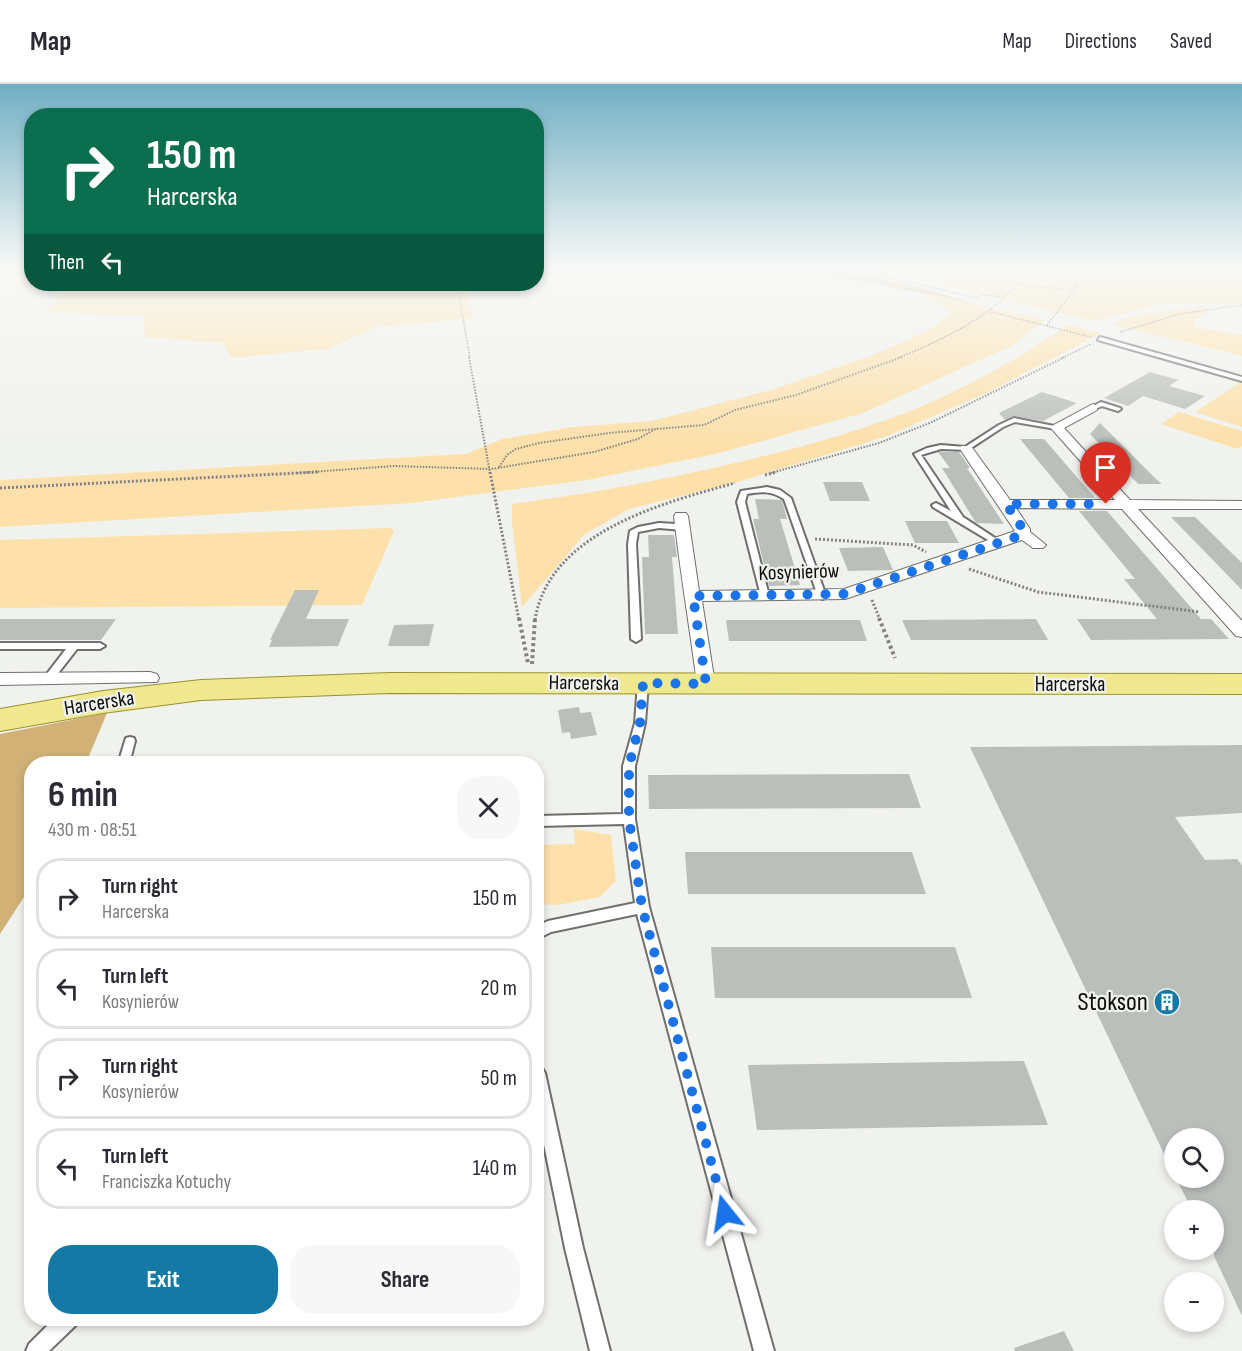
<!DOCTYPE html>
<meta charset="utf-8">
<style>
body{margin:0;font-family:"Sofia Sans Condensed",sans-serif;background:#f7f7f7;color:#2b2b33;height:100vh;display:flex;flex-direction:column;font-size:22px;white-space:nowrap}
*{box-sizing:border-box;margin:0}
p{font-size:20px;color:#7c7c81}
.icon{flex:none;width:33px;height:33px;fill:none;stroke:currentColor;stroke-width:2;stroke-linecap:round;stroke-linejoin:round}
.map{position:relative;flex:1;overflow:hidden}
.details{position:absolute;left:24px;top:672px;width:520px;height:570px;display:flex;flex-direction:column;background:#fff;border-radius:24px;box-shadow:0 3px 9px #0003}
.details>*{flex:none}
.top-card{position:absolute;left:24px;top:24px;width:520px;height:183px;border-radius:24px;box-shadow:0 3px 9px #0003;background:#0b6e4f;color:#fff;overflow:hidden}
.controls{position:absolute;left:1164px;top:1044px;display:grid;gap:12px}
.controls a{display:grid;place-items:center;width:60px;height:60px;border-radius:50%;background:#fff;box-shadow:0 3px 9px #0003;font-size:30px}
.pin{position:absolute;display:grid;place-items:center;width:51px;height:51px;color:#fff;margin:-62px -26px;border-radius:50% 50% 50% 0;rotate:-45deg;box-shadow:0 0 6px #0007}
.pin .icon{rotate:45deg}
.me{position:absolute;width:66px;margin:-33px;rotate:345deg;stroke-linejoin:round;filter:drop-shadow(0 0 4px #0008)}
.turn{display:flex;align-items:center;gap:21px;height:126px;padding:0 24px;font-size:27px}
.turn .icon{width:78px;height:78px;stroke-width:2.5}
.turn b{display:block;font-size:42px;line-height:51px}
.then{display:flex;align-items:center;height:57px;padding:0 24px;background:#0003;gap:12px;font-size:22px}
.round{display:grid;place-items:center;flex:none;width:63px;height:63px;border-radius:24px;background:#f7f7f7}
.head{display:flex;align-items:center;justify-content:space-between;height:102px;padding:0 24px}
h1{font-size:36px;font-weight:700;line-height:45px}
.action{display:flex;gap:12px;margin-top:auto;padding:12px 24px}
.action a{flex:1;height:69px;border-radius:24px;background:#147aa5;color:#fff;font-size:24px;font-weight:700;line-height:69px;text-align:center}
.action a+a{background:#f7f7f7;color:#2b2b33}
ul{padding:0;list-style:none}
li{display:flex;align-items:center;gap:18px;height:81px;margin:0 12px 9px;padding:0 12px;border:3px solid #e1e1e2;border-radius:24px}
li div{flex:1}
li b{display:block;font-size:22px}
li em{font-style:normal}
header{display:flex;align-items:center;gap:36px;box-sizing:border-box;height:84px;padding:0 30px;background:#fff;border-bottom:2px solid #e1e1e2}
header strong{font-size:28px}
nav{display:flex;gap:33px;margin-inline-start:auto;font-size:21px}
.map>svg:first-child{display:block}
.green{fill:#fde0aa}
.forest{fill:#d1b176}
.building{fill:#bbbfbb}
.lines{fill:none;stroke-linecap:round;stroke-linejoin:round}
.service-casing{stroke:#6f706d;stroke-width:4}
.minor-casing{stroke:#6f706d;stroke-width:2}
.primary-casing{stroke:#9a922f;stroke-width:2}
.path-far3{stroke:#818380;stroke-width:1.5;stroke-dasharray:1.5 1.5;stroke-linecap:butt}
.path-far2{stroke:#818380;stroke-width:2;stroke-dasharray:1.5 1.5;stroke-linecap:butt}
.path-far1{stroke:#818380;stroke-width:3;stroke-dasharray:2 2;stroke-linecap:butt}
.path{stroke:#818380;stroke-width:4;stroke-dasharray:3 3;stroke-linecap:butt}
.service{fill:#fff;fill-rule:evenodd}
.minor{fill:#fff;fill-rule:evenodd}
.primary{fill:#f0e88e;fill-rule:evenodd}
.route{stroke:#1a73e8;stroke-width:10;stroke-dasharray:0 18}
.labels{text-anchor:middle;dominant-baseline:central;stroke-width:4.5;stroke-linejoin:round;paint-order:stroke}
.street-label{font-size:21px;fill:#0c0d0b;stroke:#f0f2ee}
.near-poi-label{font-size:26px;fill:#0c0d0b;stroke:#f0f2ee;text-anchor:end}
</style>
<header>
<strong>Map</strong>
<nav><a>Map</a><a>Directions</a><a>Saved</a></nav>
</header>
<div class="map">
<svg width="1242" height="1267" viewBox="0 0 1242 1267">
<rect width="100%" height="100%" fill="#f0f2ee"/>
<path class="green" d="M 0,184 L 31,184 L 32,200 L 472,200 L 467,206 L 473,234 L 376,243 L 327,265 L 231,274 L 223,259 L 145,253 L 144,232 L 46,228 L 59,210 L 0,199 Z
M 866,184 L 1242,184 L 1242,219 L 1160,220 L 1095,237 Z
M 919,208 L 1045,236 L 1011,262 L 863,329 L 715,370 L 587,396 L 411,419 L 0,443 L 0,396 L 466,370 L 502,355 L 572,343 L 651,337 L 771,306 L 870,272 L 929,246 L 952,229 Z
M 1204,222 L 1210,228 L 1195,236 L 1194,243 L 1242,251 L 1242,272 L 1111,240 L 1134,232 Z
M 1068,241 L 1101,249 L 989,308 L 887,352 L 741,397 L 629,425 L 585,450 L 522,523 L 512,438 L 512,420 C 586,410 658,397 731,380 C 795,365 860,348 922,322 C 973,300 1022,272 1068,241 Z
M 1242,297 L 1242,343 L 1195,328 Z
M 1179,328 L 1242,347 L 1242,362 L 1238,365 L 1161,340 Z
M 391,444 L 394,447 L 362,521 L 0,524 L 0,456 Z
M 574,745 L 611,751 L 616,797 L 600,813 L 557,821 L 537,820 L 537,761 L 575,760 Z"/>
<path class="forest" d="M 792,184 C 855,184 914,202 974,219 Z
M 107,629 L 86,679 L 32,680 L 31,802 L 0,850 L 0,650 Z"/>
<path class="building" d="M 1150,288 L 1179,296 L 1169,302 L 1205,312 L 1185,325 L 1143,312 L 1128,322 L 1104,314 Z
M 1042,308 L 1077,319 L 1043,337 L 1014,332 L 1005,336 L 999,329 Z
M 1100,339 L 1156,395 L 1162,400 L 1138,400 L 1090,350 Z
M 1020,355 L 1044,355 L 1095,414 L 1069,414 Z
M 938,368 L 959,368 L 970,384 L 967,384 L 1004,440 L 976,439 L 942,384 L 950,384 Z
M 823,398 L 862,398 L 870,417 L 830,417 Z
M 755,415 L 782,416 L 787,435 L 780,435 L 800,501 L 769,502 L 753,435 L 759,435 Z
M 1079,427 L 1107,427 L 1201,535 L 1211,535 L 1229,555 L 1091,556 L 1077,535 L 1157,535 L 1124,495 L 1135,495 Z
M 1171,433 L 1195,433 L 1242,479 L 1242,506 Z
M 905,437 L 947,437 L 959,459 L 915,459 Z
M 648,451 L 674,451 L 677,473 L 672,473 L 678,550 L 645,550 L 642,473 L 649,473 Z
M 883,463 L 893,486 L 848,487 L 839,464 Z
M 295,506 L 319,506 L 306,535 L 349,535 L 338,562 L 269,563 L 272,556 L 270,556 Z
M 0,535 L 116,535 L 101,556 L 0,556 Z
M 1036,535 L 1048,556 L 911,556 L 902,536 Z
M 726,536 L 860,536 L 867,557 L 729,557 Z
M 434,540 L 429,562 L 388,562 L 394,541 Z
M 579,623 L 580,629 L 591,628 L 597,651 L 571,655 L 570,648 L 562,649 L 558,626 Z
M 1242,661 L 1242,729 L 1175,733 L 1205,776 L 1237,775 L 1242,781 L 1242,1232 L 1214,1172 L 1214,1126 L 1192,1126 L 1176,1094 L 1214,1094 L 1214,1054 L 1174,1054 L 1174,1091 L 970,663 Z
M 909,690 L 921,724 L 649,725 L 648,691 Z
M 685,768 L 912,768 L 926,810 L 688,810 Z
M 711,863 L 955,863 L 972,914 L 715,914 Z
M 1024,977 L 1048,1041 L 757,1046 L 748,981 Z
M 1064,1247 L 1074,1267 L 1015,1267 L 1014,1264 Z"/>
<g class="lines">
<defs>
<path id="service" d="M 1100,253 L 1242,293 L 1242,297 L 1098,256 Z
M 1101,318 L 1120,324 L 1121,325 L 1118,327 L 1102,322 L 1093,326 L 1090,324 Z
M 1014,334 L 1059,343 L 1056,345 L 1015,338 L 1003,343 L 968,366 L 941,365 L 921,371 L 963,433 L 1001,458 L 1001,462 L 998,462 L 933,423 L 932,421 L 936,419 L 951,427 L 914,370 L 927,364 L 941,361 L 965,363 L 999,341 Z
M 767,403 L 780,406 L 791,414 L 826,512 L 825,514 L 822,515 L 818,512 L 784,415 C 772,407 761,407 747,410 L 745,418 L 769,512 L 765,515 L 761,512 L 737,418 L 741,407 Z
M 659,439 L 676,440 L 687,444 L 683,446 L 659,444 L 638,448 L 636,460 L 641,555 L 636,558 L 631,555 L 628,460 L 630,447 L 638,443 Z
M 0,559 L 100,559 L 105,562 L 100,565 L 77,565 L 52,597 L 48,598 L 43,595 L 66,565 L 0,565 Z
M 643,596 L 648,599 L 645,639 L 635,682 L 635,735 L 649,823 L 774,1267 L 754,1267 L 637,830 L 551,848 L 537,855 L 537,842 L 548,837 L 635,819 L 624,740 L 537,742 L 537,732 L 623,730 L 623,682 L 635,639 L 638,599 Z
M 130,653 L 134,654 L 135,657 L 129,680 L 118,680 L 125,657 L 126,654 Z
M 537,981 L 542,984 L 545,989 L 583,1164 L 610,1267 L 590,1267 L 565,1164 L 537,1026 Z
M 55,1234 L 78,1234 L 76,1241 L 49,1267 L 26,1267 L 29,1260 Z"/>
<path id="minor" d="M 1093,320 L 1097,322 L 1097,326 L 1064,344 L 1130,416 L 1242,417 L 1242,425 L 1138,425 L 1242,537 L 1242,553 L 1236,552 L 1122,425 L 1016,424 L 1030,445 L 1030,448 L 1046,461 L 1043,464 L 1033,464 L 1022,456 L 845,515 L 702,517 L 715,600 L 713,604 L 706,606 L 699,604 L 697,600 C 690,544 680,488 674,432 L 676,429 L 686,429 L 688,432 L 699,507 L 844,505 L 1015,447 L 960,365 L 961,362 L 971,362 L 1010,416 L 1115,416 L 1050,343 Z
M 150,588 L 157,590 L 159,594 L 157,598 L 0,601 L 0,589 Z"/>
<path id="primary" d="M 390,589 L 1242,590 L 1242,610 L 390,609 L 201,616 L 103,629 L 0,647 L 0,625 L 103,607 L 201,596 Z"/>
</defs>
<use href="#service" class="service-casing"/>
<use href="#minor" class="minor-casing"/>
<use href="#primary" class="primary-casing"/>
<path class="path-far3" d="M 847,184 L 977,214 L 981,211 L 1005,213
M 457,200 L 470,274
M 1020,200 L 1069,206 L 1086,198 L 1101,198 L 1104,184
M 991,228 L 1091,253
M 1047,241 L 1073,208 L 1079,184
M 1120,248 L 1180,230 L 1242,221
M 898,274 C 951,252 996,231 1031,184
M 1062,274 L 1091,260"/>
<path class="path-far2" d="M 469,273 L 490,389
M 499,383 L 507,371 L 516,365 L 539,359 L 609,349 L 704,341 L 735,326 L 796,311 L 902,273
M 297,389 L 394,382 L 491,385 L 594,368 L 638,355 L 657,344
M 771,389 L 879,359 L 932,338 L 1065,273"/>
<path class="path-far1" d="M 490,388 L 519,536
M 765,391 L 777,388
M 0,404 L 318,388
M 815,455 L 913,461 L 926,468
M 969,485 L 1038,508 L 1200,528
M 872,516 L 880,536
M 535,536 C 549,448 663,419 735,399"/>
<path class="path" d="M 519,534 L 528,579
M 879,534 L 895,574
M 532,580 L 535,534"/>
<use href="#service" class="service"/>
<use href="#minor" class="minor"/>
<use href="#primary" class="primary"/>
</g>
<linearGradient id="sky" x2="0" y2="1"><stop stop-color="#70afc4"/><stop offset="0.51" stop-color="#f8f9f7"/><stop offset="1" stop-color="#f8f9f7" stop-opacity="0"/></linearGradient>
<rect width="1242" height="361" fill="url(#sky)"/>
<g class="lines">
<path class="route" d="M 725,1129 L 642,823 L 629,735 L 629,682 L 640,639 L 643,599 L 706,600 L 693,512 L 845,510 L 1016,453 L 1022,449 L 1023,445 L 1006,420 L 1106,420"/>
</g>
<defs>
<symbol id="building-disc" viewBox="-11 -11 22 22"><circle r="9.5" fill="#147aa5" stroke="#f0f2ee"/><path d="M-4-6H4V6H1V3H-1V6H-4ZM-2.5-4.3h1.7v1.8h-1.7ZM.8-4.3h1.7v1.8H.8ZM-2.5-1h1.7V.8h-1.7ZM.8-1h1.7V.8H.8Z" fill="#fff"/></symbol>
</defs>
<g fill-rule="evenodd">
<use href="#building-disc" x="1152" y="903" width="30" height="30"/>
</g>
<g class="labels">
<g class="street-label">
<text transform="translate(799 488) rotate(-2)">Kosynierów</text>
<text transform="translate(584 599) rotate(1)">Harcerska</text>
<text x="1070" y="600">Harcerska</text>
<text transform="translate(99 619) rotate(-9)">Harcerska</text>
</g>
<g class="near-poi-label">
<text x="1148" y="918">Stokson</text>
</g>
</g>
</svg>
<div class="controls">
<a><svg class="icon" aria-label="search" viewBox="0 0 24 24"><circle cx="10" cy="10" r="6"/><path d="M15 15l6 6"/></svg></a>
<a>+</a>
<a>−</a>
</div>
<div class="pin" style="left:1106px;top:420px;background:#d93025"><svg class="icon" aria-label="arrive" viewBox="0 0 24 24"><path d="M6 21V4h12l-3 4 3 4H6"/></svg></div>
<svg class="me" style="left:725px;top:1129px" viewBox="-20 -20 40 40"><path d="M0-17L14 15 0 8-14 15z" fill="#1a73e8" stroke="#fff" stroke-width="4"/></svg>
<div class="top-card">
<div class="turn"><svg class="icon" aria-label="right" viewBox="0 0 24 24"><path d="M7 20v-9h11M14 6l5 5-5 5"/></svg><div><b>150 m</b>Harcerska</div></div>
<div class="then">Then<svg class="icon" aria-label="left" viewBox="0 0 24 24"><path d="M17 20v-9H6M10 6l-5 5 5 5"/></svg></div>
</div>
<section class="details">
<div class="head"><div><h1>6 min</h1><p>430 m · 08:51</p></div><a class="round"><svg class="icon" aria-label="close" viewBox="0 0 24 24"><path d="M6 6l12 12M18 6L6 18"/></svg></a></div>
<ul>
<li><svg class="icon" aria-label="right" viewBox="0 0 24 24"><path d="M7 20v-9h11M14 6l5 5-5 5"/></svg><div><b>Turn right</b><p>Harcerska</p></div><em>150 m</em></li>
<li><svg class="icon" aria-label="left" viewBox="0 0 24 24"><path d="M17 20v-9H6M10 6l-5 5 5 5"/></svg><div><b>Turn left</b><p>Kosynierów</p></div><em>20 m</em></li>
<li><svg class="icon" aria-label="right" viewBox="0 0 24 24"><path d="M7 20v-9h11M14 6l5 5-5 5"/></svg><div><b>Turn right</b><p>Kosynierów</p></div><em>50 m</em></li>
<li><svg class="icon" aria-label="left" viewBox="0 0 24 24"><path d="M17 20v-9H6M10 6l-5 5 5 5"/></svg><div><b>Turn left</b><p>Franciszka Kotuchy</p></div><em>140 m</em></li>
</ul>
<div class="action"><a>Exit</a><a>Share</a></div>
</section>
</div>
